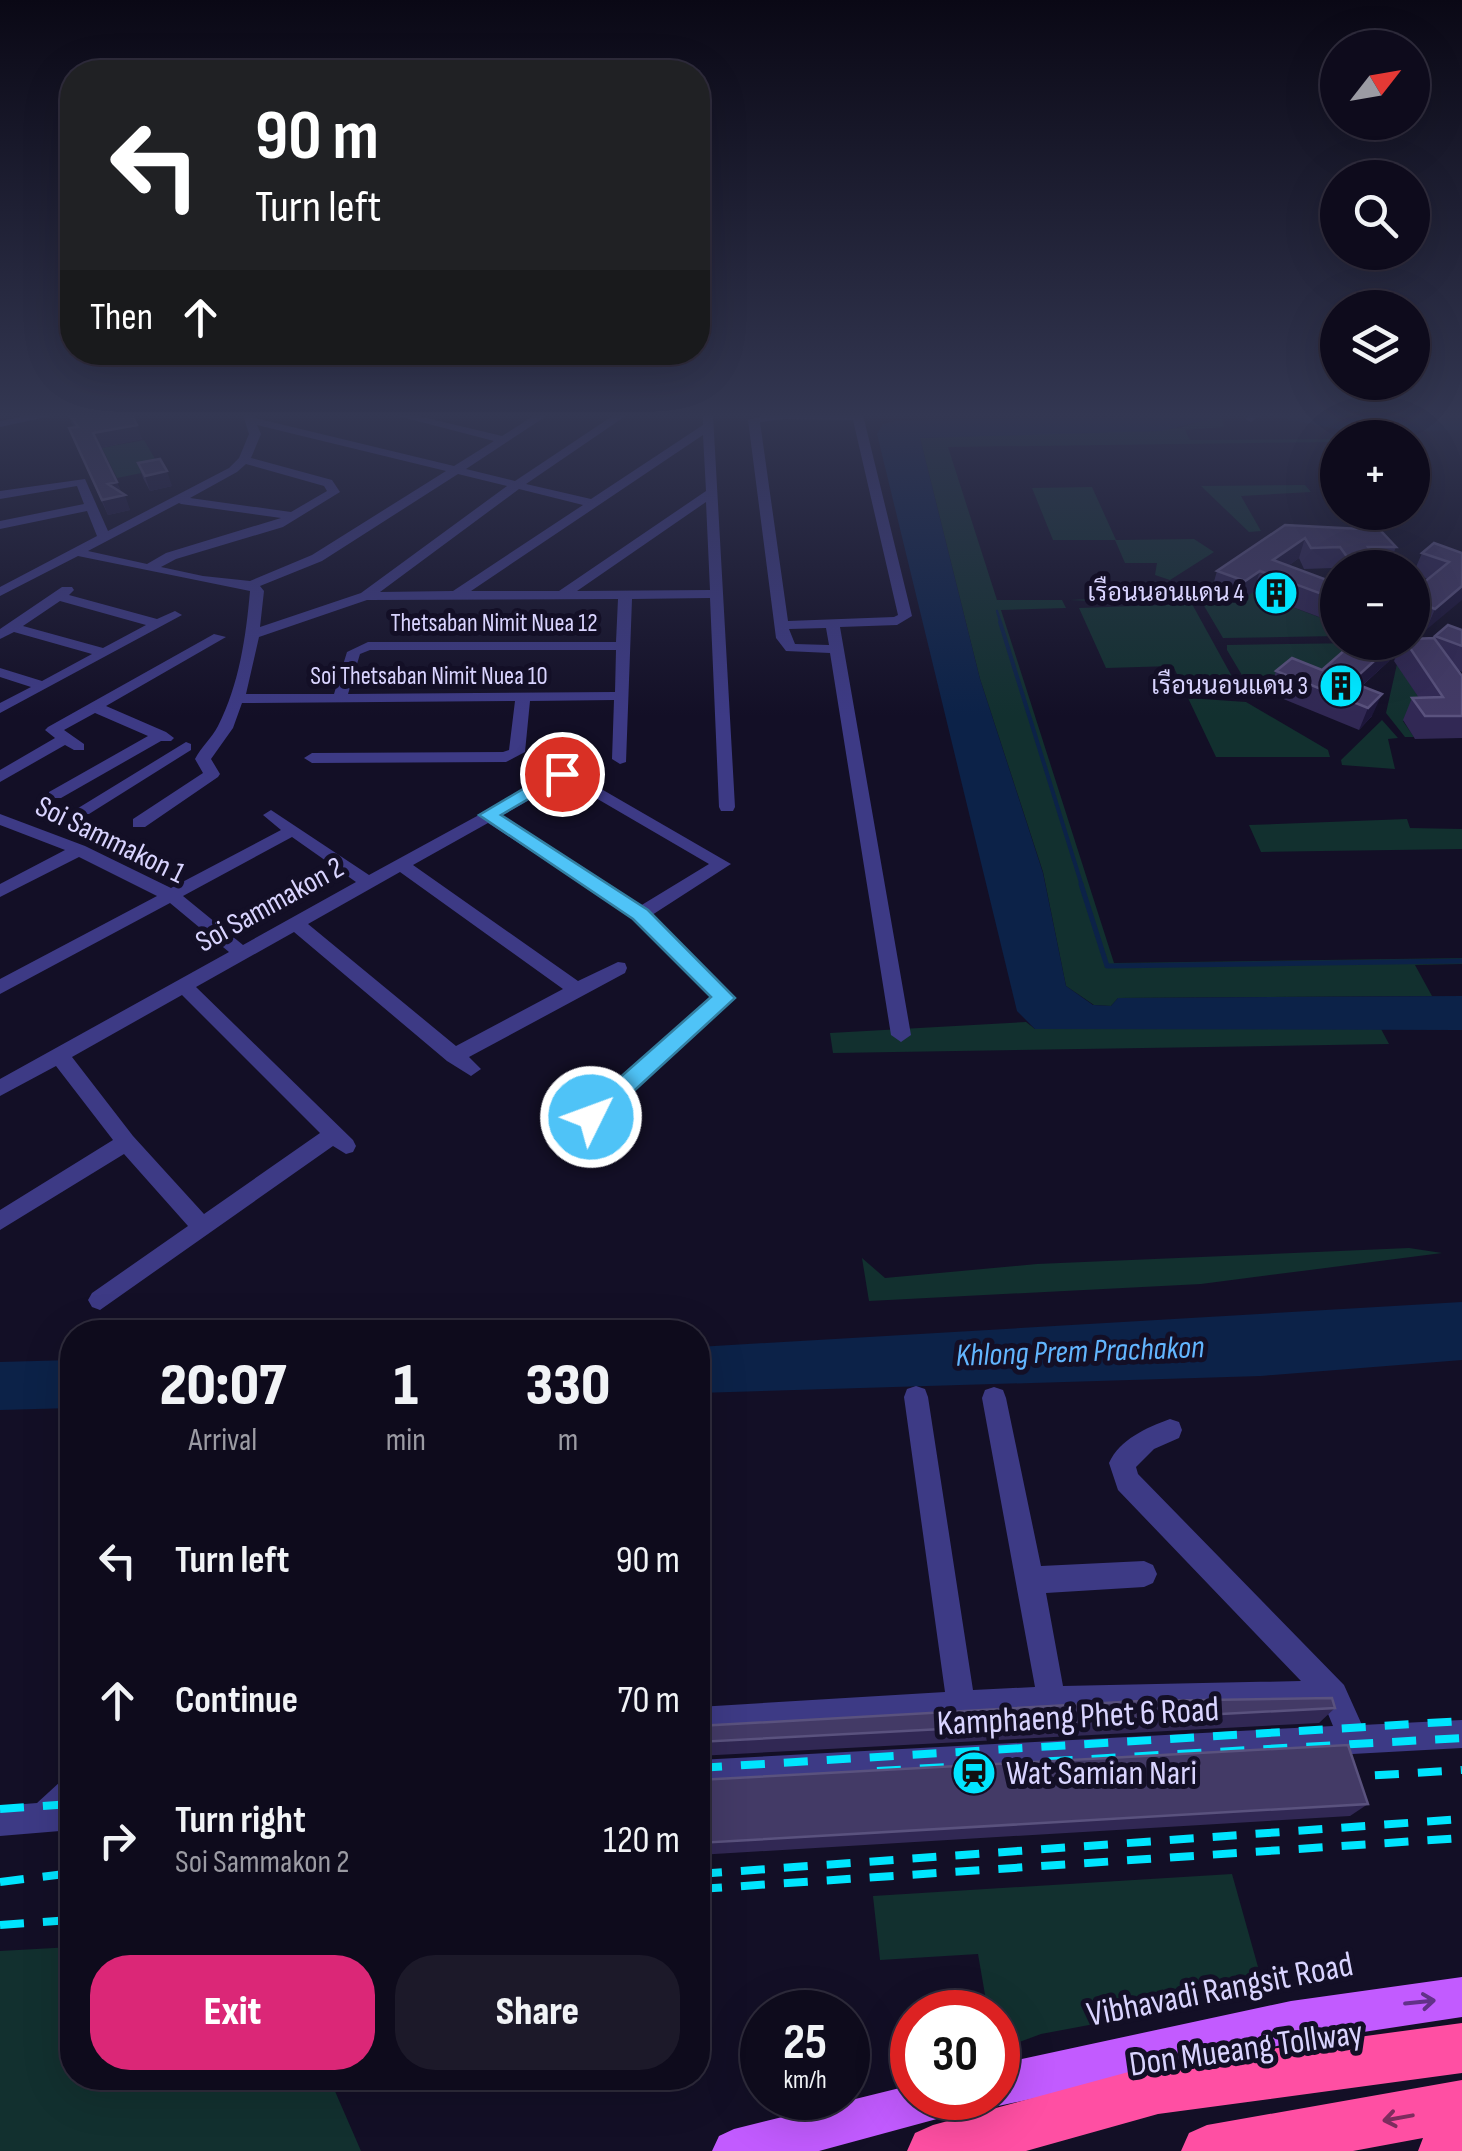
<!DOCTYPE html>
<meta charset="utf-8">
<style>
body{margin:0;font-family:"Sofia Sans Condensed",Sarabun,sans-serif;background:#1c1929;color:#f1f3f6;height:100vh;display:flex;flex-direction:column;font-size:38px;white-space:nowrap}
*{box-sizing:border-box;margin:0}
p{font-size:32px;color:#9b9ba3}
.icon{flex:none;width:55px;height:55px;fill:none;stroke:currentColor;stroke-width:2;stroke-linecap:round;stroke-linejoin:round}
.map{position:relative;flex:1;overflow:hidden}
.drawer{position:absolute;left:60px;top:1320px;width:650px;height:770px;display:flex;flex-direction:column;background:#0e0b1c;border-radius:40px;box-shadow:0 10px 40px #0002,0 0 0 2px #2e2b3b}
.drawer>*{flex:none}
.guide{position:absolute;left:60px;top:60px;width:650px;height:305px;border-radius:40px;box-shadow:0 10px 40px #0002,0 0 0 2px #2e2b3b;background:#202124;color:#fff;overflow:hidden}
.needle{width:65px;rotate:59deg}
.controls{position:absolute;left:1320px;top:30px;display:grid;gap:20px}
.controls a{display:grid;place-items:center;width:110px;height:110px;border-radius:50%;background:#0e0b1c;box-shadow:0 10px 40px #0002,0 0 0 2px #2e2b3b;font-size:50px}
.speed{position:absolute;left:740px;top:1990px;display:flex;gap:20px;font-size:50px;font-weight:700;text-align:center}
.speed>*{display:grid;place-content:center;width:130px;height:130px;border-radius:50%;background:#0e0b1c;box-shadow:0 10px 40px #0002,0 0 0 2px #2e2b3b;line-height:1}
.speed small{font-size:25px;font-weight:400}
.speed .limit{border:15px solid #d22;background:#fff;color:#111}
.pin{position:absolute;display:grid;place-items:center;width:85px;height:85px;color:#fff;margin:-42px;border:5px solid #fff;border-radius:50%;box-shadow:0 2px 10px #0007}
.me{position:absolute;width:110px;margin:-55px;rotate:48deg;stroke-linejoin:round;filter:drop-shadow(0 0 8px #0008)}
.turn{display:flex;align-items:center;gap:35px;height:210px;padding:0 30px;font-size:45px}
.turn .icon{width:130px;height:130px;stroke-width:2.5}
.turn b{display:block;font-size:70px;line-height:85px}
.then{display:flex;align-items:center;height:95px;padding:0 30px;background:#0003;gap:20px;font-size:38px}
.eta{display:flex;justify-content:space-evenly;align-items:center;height:170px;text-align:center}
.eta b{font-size:60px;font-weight:800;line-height:70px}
.primary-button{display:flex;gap:20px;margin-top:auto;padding:20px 30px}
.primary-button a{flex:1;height:115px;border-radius:40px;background:#db2777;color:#fff;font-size:40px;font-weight:800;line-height:115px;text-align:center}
.primary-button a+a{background:#1c1929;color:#f1f3f6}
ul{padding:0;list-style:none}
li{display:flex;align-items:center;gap:30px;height:140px;padding:0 30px}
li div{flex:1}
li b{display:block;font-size:38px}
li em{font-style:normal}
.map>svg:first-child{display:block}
.green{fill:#12302f}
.water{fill:#0c2248}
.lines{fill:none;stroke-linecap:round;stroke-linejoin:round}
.stream-far2{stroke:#0c2248;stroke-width:2.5}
.stream-far1{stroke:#0c2248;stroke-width:4}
.stream{stroke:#0c2248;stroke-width:5}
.minor{fill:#3d3a85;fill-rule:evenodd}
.major{fill:#c25bff;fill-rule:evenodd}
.highway{fill:#ff4fa3;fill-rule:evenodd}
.rail{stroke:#00e5ff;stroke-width:8;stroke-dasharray:24 19;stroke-linecap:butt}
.wall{fill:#312854}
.shaded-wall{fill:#1d163a}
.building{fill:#433a66;stroke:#5a527e;stroke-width:2.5}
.oneway{stroke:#623188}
.oneway2{stroke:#7d2c5e}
.route{fill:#4fc3f7;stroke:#337fa1;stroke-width:2.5}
.labels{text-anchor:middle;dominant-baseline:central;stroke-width:10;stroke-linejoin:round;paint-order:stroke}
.far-poi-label{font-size:25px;fill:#d9d4ff;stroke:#130f26;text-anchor:end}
.far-street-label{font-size:25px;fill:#d9d4ff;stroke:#130f26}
.street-label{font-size:30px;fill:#d9d4ff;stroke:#130f26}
.water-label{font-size:32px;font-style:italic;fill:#62b6ff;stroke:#130f26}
.near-street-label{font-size:35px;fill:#d9d4ff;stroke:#130f26}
.near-poi-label{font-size:35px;fill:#d9d4ff;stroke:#130f26;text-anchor:start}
</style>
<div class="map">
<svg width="1462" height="2151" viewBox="0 0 1462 2151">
<rect width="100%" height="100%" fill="#130f26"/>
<path class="green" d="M 1221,415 L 1224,427 L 1185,430 L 1190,440 L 1337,439 L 1337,442 L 948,447 L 997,600 L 1062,600 L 1066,608 L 1001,610 L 1114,963 L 1462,958 L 1462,964 L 1415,965 L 1432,996 L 1118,998 L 1111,1006 L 1094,1005 L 1066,986 L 1043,872 L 980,679 L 920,438 L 1179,428 Z
M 144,440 L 161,469 L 117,478 L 102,448 Z
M 1305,485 L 1311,492 L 1241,496 L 1261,531 L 1249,532 L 1201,486 Z
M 1092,487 L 1116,540 L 1194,539 L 1214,552 L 1170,580 L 1155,575 L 1157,563 L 1125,563 L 1115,540 L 1053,540 L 1032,488 Z
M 1253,592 L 1337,624 L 1337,636 L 1223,638 L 1200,599 L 1139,603 L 1070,600 L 1215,593 L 1238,602 Z
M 1192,604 L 1235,682 L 1180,680 L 1173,666 L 1106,668 L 1079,608 Z
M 1362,643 L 1389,661 L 1362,650 L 1314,692 L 1252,692 L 1227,650 L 1227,645 Z
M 1397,664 L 1433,719 L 1403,721 L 1414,737 L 1405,737 L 1386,713 Z
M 1188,698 L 1246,702 L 1328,750 L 1330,757 L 1216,757 Z
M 1382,720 L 1398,738 L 1388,739 L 1395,769 L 1342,765 L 1341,760 Z
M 1407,819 L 1410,828 L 1462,829 L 1462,849 L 1261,852 L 1249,825 Z
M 1026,1022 L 1035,1029 L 1381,1029 L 1389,1044 L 833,1053 L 830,1033 Z
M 1409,1248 L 1442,1253 L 1201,1284 L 869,1301 L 862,1258 L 885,1278 L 1037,1264 Z
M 1232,1874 L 1265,1992 L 1041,2034 L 998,2050 L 998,2012 L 988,2012 L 978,1954 L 880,1960 L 873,1896 Z
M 72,1947 L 72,2078 L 343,2078 L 331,2082 L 361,2151 L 0,2151 L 0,1951 Z"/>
<path class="water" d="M 1225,415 L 1162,431 L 920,438 L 980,679 L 1043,873 L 1066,986 L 1093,1005 L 1111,1006 L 1118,998 L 1462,996 L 1462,1030 L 1035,1029 L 1017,1011 L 877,434 L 883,424 L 900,420 Z
M 1266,415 L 1462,415 L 1462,430 L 1347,431 Z
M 1462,1302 L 1462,1360 L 1261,1376 L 698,1393 L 698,1347 Z
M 72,1360 L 72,1408 L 0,1410 L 0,1362 Z"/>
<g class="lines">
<path class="stream-far2" d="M 997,611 L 1001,624"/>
<path class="stream-far1" d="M 1000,622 L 1082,886"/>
<path class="stream" d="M 1081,884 L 1107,966 L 1462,961"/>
<path class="minor" d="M 31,415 L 55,415 L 0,427 L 0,421 Z
M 243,415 L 254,415 L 255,418 L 454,466 L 494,441 L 394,415 L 414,415 L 502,436 L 535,415 L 548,415 L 466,469 L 515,481 L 614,415 L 627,415 L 526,484 L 591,499 L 703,425 L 703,415 L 713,415 L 735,807 L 733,811 L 721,811 L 719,807 L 710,598 L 632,599 L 626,762 L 620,764 L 612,759 L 614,700 L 530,701 L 525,752 L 506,762 L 312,763 L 304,758 L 312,753 L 503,752 L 509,750 L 515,701 L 242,703 L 233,728 L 211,759 L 220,774 L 218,777 L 145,827 L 133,827 L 133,819 L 203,773 L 195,759 C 201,747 212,738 218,726 C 239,685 246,637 250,591 L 78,556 L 0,596 L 0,587 L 97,536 L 87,511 L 0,529 L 0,521 L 84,504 L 77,486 L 0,499 L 0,491 L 85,479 L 108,531 L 229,468 L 239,458 L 249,434 ZM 257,425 L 446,471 L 312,555 L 250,581 L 203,576 L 161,567 L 176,559 L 283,527 L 340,492 L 332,480 L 251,458 L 261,434 ZM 703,435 L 706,491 L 559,591 L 471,591 ZM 246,464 L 324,486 L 327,491 L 291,512 L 190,498 L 237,472 ZM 458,474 L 507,486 L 361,593 L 260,627 L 264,591 L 260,586 L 322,561 ZM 519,489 L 583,505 L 453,591 L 380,592 ZM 706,502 L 710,590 L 577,591 ZM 179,503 L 181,504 L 281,518 L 166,553 L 147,564 L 88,551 ZM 618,599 L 616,642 L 368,642 L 347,652 L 334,694 L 246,694 L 259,637 L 367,600 ZM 370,650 L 616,650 L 615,692 L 348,694 L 360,654 Z
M 765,415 L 863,415 L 912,616 L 897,625 L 840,627 L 911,1035 L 901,1042 L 891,1035 L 830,653 L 786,651 L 776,638 L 748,420 ZM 784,419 L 853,420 L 898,615 L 894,617 L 788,621 L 760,422 ZM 826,628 L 829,645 L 795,644 L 789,629 Z
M 1249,415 L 1261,415 L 1251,422 L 1245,419 Z
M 62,587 L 72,587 L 74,590 L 69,595 L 157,619 L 175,611 L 182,615 L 0,713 L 0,703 L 31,687 L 0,677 L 0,668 L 42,681 L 92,654 L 14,632 L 0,639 L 0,629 ZM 60,601 L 146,625 L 103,648 L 23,626 Z
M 214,634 L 226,637 L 106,706 L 166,732 L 174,738 L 171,741 L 161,741 L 61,798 L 49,798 L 49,792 L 148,736 L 95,713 L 64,730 L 84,744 L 84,750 L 74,750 L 65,745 L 0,782 L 0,770 L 55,738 L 45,730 L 48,727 Z
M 186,742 L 191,744 L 191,750 L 89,814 L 77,814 L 75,810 Z
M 565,768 L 731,864 L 652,915 L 734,997 L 598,1123 L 584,1123 L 581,1117 L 713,997 L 634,918 L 488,823 L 413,865 L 578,981 L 618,962 L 625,963 L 627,968 L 625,973 L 469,1057 L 481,1069 L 471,1076 L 447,1061 L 294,932 L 196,987 L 353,1140 L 356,1146 L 353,1152 L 346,1154 L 333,1146 L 100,1310 L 92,1307 L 88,1300 L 92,1293 L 188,1226 L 124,1154 L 0,1230 L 0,1210 L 113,1140 L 56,1066 L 0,1096 L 0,1079 L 229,952 L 170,903 L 0,994 L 0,979 L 157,896 L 79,857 L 0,897 L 0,884 L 65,850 L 0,825 L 0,814 L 85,846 L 171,888 L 281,830 L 263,815 L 271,810 L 369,875 ZM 565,780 L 709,864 L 640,906 L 501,816 ZM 292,837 L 356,882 L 243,945 L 183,896 ZM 400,872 L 563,989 L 456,1046 L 308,924 ZM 182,995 L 320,1133 L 204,1214 L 133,1136 L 72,1057 Z
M 916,1386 L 925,1389 L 928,1397 L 973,1690 L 1035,1687 L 982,1398 L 985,1390 L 994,1387 L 1003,1390 L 1006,1398 L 1041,1566 L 1144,1561 L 1153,1565 L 1157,1574 L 1153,1583 L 1144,1587 L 1046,1593 L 1063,1686 L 1301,1681 L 1118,1490 L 1109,1463 C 1120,1439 1146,1428 1170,1419 L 1179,1422 L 1182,1430 L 1179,1438 L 1154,1449 L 1136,1467 L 1138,1474 L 1344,1685 L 1362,1725 L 1462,1720 L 1462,1748 L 698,1790 L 698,1760 L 1333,1726 L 1326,1709 L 1051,1714 L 698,1735 L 698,1707 L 945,1692 L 904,1397 L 907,1389 Z
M 72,1777 L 72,1830 L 0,1836 L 0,1806 L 37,1803 L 61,1781 Z"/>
<path class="major" d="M 1462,1977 L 1462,2017 L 1291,2043 L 998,2106 L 982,2098 L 998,2098 L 998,2064 L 1291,2001 Z
M 912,2085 L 912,2098 L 965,2098 L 959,2113 L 819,2151 L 712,2151 L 719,2136 L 734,2129 Z"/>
<path class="highway" d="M 1462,2023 L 1462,2073 L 1158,2114 L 1026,2151 L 907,2151 L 915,2133 L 933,2125 L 1158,2064 Z
M 1462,2080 L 1462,2151 L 1418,2151 L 1423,2138 L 1353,2151 L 1181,2151 L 1189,2133 L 1207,2125 Z"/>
<path class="rail" d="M 698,1768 L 1462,1721
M 877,1771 L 1462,1738
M 1332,1778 L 1462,1770
M 0,1809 L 72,1804
M 698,1874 L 1462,1819
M 0,1882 L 72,1873
M 698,1889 L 1462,1838
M 0,1925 L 72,1920"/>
</g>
<path class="wall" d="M 67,415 L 132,415 L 142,439 L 100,448 L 130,510 L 108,515 L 75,443 L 69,428 L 74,427 Z
M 138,463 L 172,486 L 150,491 L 143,478 Z
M 1285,525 L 1396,547 L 1388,568 L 1338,568 L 1338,575 L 1333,568 L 1304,569 L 1299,558 L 1288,566 L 1338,584 L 1338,624 L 1253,592 L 1238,603 L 1211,592 L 1217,571 Z
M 1422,553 L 1462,553 L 1426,630 L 1412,625 L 1412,592 L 1428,579 L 1413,574 Z
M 1462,630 L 1462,672 L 1458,670 L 1462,676 L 1462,738 L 1415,739 L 1403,720 L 1412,698 L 1419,698 L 1394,661 L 1402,642 L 1412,642 L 1434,638 L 1435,636 Z
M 1354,642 L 1397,642 L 1389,661 L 1362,686 L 1372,716 L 1359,730 L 1269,693 L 1276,671 L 1322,670 Z
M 1335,1708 L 1319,1723 L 698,1756 L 698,1759 L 698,1726 Z
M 698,1780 L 1368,1804 L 1350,1816 L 698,1855 Z"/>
<path class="shaded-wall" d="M 137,425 L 142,439 L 98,448 L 93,433 Z
M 167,471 L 172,486 L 150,491 L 145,476 Z
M 117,482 L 122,496 L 125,495 L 130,510 L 108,515 L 102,500 L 108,484 Z
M 1305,538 L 1299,558 L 1274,576 L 1273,560 Z
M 1260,571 L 1253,592 L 1238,603 L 1245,581 Z
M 1462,586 L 1462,600 L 1426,630 L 1435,609 Z
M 1395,642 L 1397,642 L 1389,661 L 1347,699 L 1351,682 Z
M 1382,694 L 1372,716 L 1359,730 L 1368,708 Z"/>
<path class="building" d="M 70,415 L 132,415 L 137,425 L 93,433 L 117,482 L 108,484 L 125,495 L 102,500 L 69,428 L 78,427 Z
M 160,459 L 167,471 L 145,476 L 138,463 Z
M 1285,525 L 1380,530 L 1396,547 L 1368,547 L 1382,568 L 1355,568 L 1340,547 L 1311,548 L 1305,538 L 1273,560 L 1338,584 L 1338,600 L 1260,571 L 1245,581 L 1217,571 Z
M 1434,543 L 1462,553 L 1462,586 L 1435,609 L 1412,600 L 1412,592 L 1449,562 L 1422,553 Z
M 1448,625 L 1462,630 L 1462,646 L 1435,636 Z
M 1434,638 L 1462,676 L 1462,716 L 1425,716 L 1412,698 L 1443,697 L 1406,642 L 1412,642 L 1412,639 Z
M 1354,642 L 1395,642 L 1351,682 L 1382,694 L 1368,708 L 1276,671 L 1292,658 L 1322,670 Z
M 1332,1698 L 1335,1708 L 698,1742 L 698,1726 L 1140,1701 Z
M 1348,1745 L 1368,1804 L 698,1843 L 698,1780 Z"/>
<defs><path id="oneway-shaft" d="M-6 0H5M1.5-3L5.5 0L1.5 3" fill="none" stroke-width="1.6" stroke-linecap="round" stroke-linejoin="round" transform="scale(2.5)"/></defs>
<use class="oneway" href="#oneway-shaft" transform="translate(1420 2002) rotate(-6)"/>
<use class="oneway2" href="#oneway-shaft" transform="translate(1398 2118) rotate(170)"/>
<linearGradient id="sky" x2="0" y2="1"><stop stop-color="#0a0815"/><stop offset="0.58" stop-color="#333752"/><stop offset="1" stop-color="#333752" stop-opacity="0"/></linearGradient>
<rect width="1462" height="716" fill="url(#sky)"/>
<path class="route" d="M 555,770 L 571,774 L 501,815 L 648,910 L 735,998 L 599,1123 L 582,1123 L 582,1111 L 711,997 L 633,919 L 479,815 Z"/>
<defs>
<symbol id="building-disc" viewBox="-11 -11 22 22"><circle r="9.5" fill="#00e5ff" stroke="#130f26"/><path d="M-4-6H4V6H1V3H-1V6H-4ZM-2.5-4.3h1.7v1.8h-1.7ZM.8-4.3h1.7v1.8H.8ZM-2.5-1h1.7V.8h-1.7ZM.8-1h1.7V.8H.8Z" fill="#111"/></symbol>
<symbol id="station-disc" viewBox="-11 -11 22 22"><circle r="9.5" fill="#00e5ff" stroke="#130f26"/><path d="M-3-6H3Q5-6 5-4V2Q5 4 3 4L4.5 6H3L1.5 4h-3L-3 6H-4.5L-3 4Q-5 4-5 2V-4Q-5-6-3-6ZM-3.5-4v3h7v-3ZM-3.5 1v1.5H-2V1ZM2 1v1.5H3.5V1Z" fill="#111"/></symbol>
</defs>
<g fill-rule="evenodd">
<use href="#building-disc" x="1251" y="568" width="50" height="50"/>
<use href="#building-disc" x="1316" y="661" width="50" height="50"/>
<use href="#station-disc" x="949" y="1748" width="50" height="50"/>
</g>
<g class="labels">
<g class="far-poi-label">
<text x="1244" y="593">เรือนนอนแดน 4</text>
<text x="1308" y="686">เรือนนอนแดน 3</text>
</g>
<g class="far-street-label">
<text x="494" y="623">Thetsaban Nimit Nuea 12</text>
<text x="429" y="676">Soi Thetsaban Nimit Nuea 10</text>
</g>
<g class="street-label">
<text transform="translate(110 840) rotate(26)">Soi Sammakon 1</text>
<text transform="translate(270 905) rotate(-29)">Soi Sammakon 2</text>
</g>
<g class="water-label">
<text transform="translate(1080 1352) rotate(-2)">Khlong Prem Prachakon</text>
</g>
<g class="near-street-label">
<text transform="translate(1078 1717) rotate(-3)">Kamphaeng Phet 6 Road</text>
<text transform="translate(1220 1990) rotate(-11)">Vibhavadi Rangsit Road</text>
<text transform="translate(1246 2049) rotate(-8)">Don Mueang Tollway</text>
</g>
<g class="near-poi-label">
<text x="1006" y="1773">Wat Samian Nari</text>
</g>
</g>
</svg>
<div class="controls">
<a><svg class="needle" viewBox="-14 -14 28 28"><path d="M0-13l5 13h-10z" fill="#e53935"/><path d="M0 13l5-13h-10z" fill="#9b9ba3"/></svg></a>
<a><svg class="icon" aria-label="search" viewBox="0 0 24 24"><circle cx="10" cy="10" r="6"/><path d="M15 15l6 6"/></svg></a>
<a><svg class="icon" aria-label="layers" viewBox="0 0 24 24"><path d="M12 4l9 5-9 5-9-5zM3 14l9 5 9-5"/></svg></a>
<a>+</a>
<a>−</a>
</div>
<div class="speed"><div>25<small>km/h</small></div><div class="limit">30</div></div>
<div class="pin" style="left:562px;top:774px;background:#d93025"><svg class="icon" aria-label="arrive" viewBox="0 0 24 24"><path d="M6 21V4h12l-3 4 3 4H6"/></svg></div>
<svg class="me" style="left:591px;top:1117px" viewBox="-20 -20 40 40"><circle r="17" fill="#4fc3f7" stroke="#fff" stroke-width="3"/><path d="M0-11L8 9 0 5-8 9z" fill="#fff"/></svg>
<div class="guide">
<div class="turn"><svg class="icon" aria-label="left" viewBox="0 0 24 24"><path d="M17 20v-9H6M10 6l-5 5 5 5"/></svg><div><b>90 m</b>Turn left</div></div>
<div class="then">Then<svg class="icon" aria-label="ahead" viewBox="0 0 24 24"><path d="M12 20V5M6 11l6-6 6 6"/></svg></div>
</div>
<section class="drawer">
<div class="eta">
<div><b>20:07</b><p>Arrival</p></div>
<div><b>1</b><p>min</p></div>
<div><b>330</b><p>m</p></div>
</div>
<ul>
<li><svg class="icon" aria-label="left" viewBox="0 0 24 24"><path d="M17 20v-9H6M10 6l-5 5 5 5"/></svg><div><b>Turn left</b></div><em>90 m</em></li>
<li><svg class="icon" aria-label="ahead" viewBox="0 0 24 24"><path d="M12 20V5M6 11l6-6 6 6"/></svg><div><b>Continue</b></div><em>70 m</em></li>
<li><svg class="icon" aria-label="right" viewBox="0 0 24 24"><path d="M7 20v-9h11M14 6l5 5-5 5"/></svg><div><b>Turn right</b><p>Soi Sammakon 2</p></div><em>120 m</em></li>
</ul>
<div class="primary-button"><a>Exit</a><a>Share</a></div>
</section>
</div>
